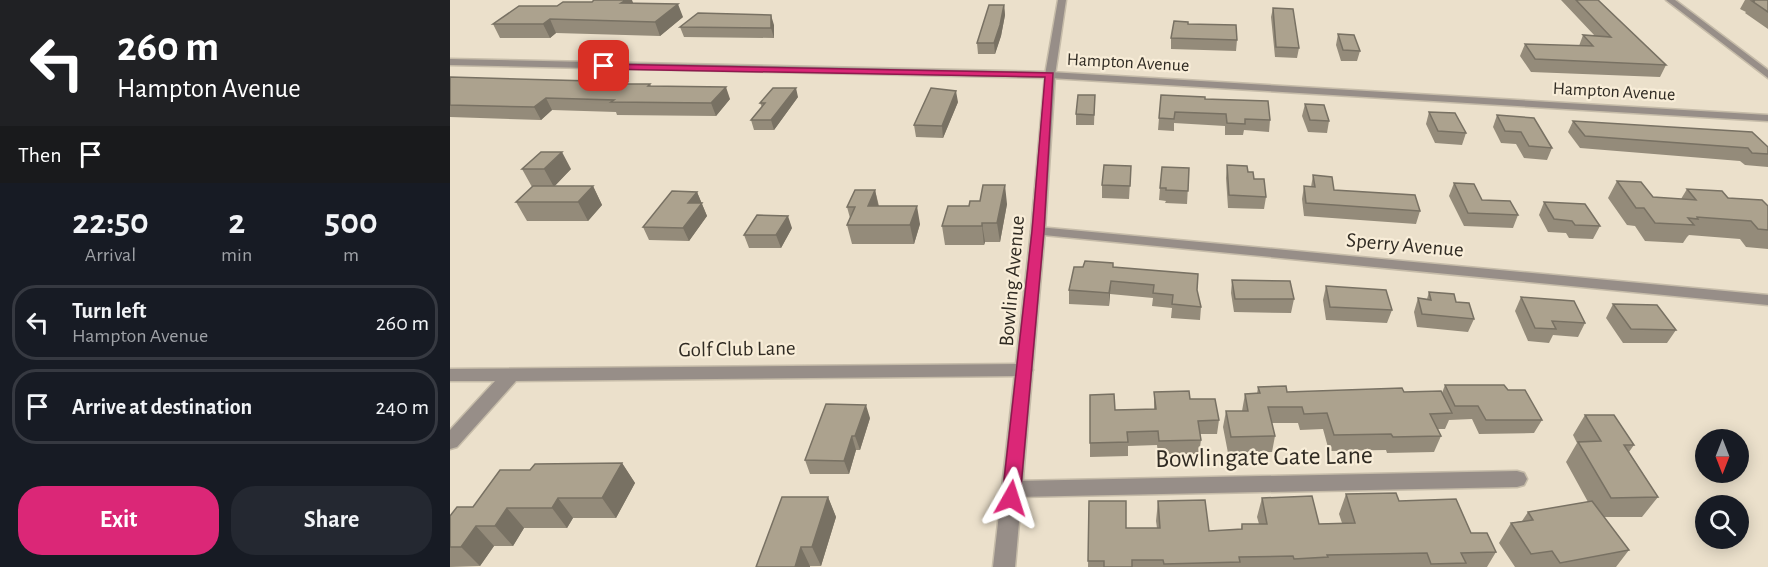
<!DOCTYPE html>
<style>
body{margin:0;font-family:"Alegreya Sans",sans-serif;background:#242831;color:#f1f3f6;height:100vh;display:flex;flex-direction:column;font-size:22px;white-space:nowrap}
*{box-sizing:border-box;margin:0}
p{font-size:20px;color:#9ea1a6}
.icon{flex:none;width:33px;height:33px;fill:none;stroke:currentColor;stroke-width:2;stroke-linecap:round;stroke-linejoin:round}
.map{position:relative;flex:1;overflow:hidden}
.panel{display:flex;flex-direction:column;background:#171b24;width:450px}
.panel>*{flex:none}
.hud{background:#202124;color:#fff;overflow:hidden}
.needle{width:39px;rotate:180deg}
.tools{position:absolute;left:1245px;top:429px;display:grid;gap:12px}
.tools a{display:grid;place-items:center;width:54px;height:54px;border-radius:50%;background:#171b24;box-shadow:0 3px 15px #0003;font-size:30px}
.pin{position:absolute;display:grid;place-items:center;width:51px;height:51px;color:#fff;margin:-26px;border-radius:12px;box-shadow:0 3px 9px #0006}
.me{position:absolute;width:66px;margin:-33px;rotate:6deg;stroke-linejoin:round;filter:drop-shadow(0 0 4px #0008)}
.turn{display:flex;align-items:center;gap:21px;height:126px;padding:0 18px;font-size:27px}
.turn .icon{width:78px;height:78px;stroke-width:2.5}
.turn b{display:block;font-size:42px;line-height:51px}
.then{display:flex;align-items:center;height:57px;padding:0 18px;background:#0003;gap:12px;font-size:22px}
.eta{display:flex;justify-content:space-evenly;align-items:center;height:102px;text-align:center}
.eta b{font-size:36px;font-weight:700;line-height:42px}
.primary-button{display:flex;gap:12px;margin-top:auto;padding:12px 18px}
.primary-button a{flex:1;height:69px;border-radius:24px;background:#db2777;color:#fff;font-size:24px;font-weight:700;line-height:69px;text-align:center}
.primary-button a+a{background:#242831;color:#f1f3f6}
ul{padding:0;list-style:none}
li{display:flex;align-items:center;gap:18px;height:75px;margin:0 12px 9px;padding:0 6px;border:3px solid #363941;border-radius:24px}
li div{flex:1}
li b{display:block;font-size:22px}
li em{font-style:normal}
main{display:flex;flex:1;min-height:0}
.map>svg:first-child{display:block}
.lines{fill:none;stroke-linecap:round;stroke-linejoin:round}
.minor-casing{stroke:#c6bca9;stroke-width:3}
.tertiary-casing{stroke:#c6bca9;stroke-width:3}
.minor{fill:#978e88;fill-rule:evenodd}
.tertiary{fill:#978e88;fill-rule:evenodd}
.wall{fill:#948b7a}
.shaded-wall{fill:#787163}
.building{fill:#aca28e;stroke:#787163;stroke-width:1.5}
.route{fill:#db2777;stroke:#8e194d;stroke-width:1.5}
.labels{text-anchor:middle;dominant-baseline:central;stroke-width:4.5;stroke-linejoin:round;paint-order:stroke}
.far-street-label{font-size:18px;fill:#302b23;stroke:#f8edd8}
.street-label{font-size:21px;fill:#302b23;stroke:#f8edd8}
.near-street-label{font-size:26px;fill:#302b23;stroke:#f8edd8}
</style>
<main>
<section class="panel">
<div class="hud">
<div class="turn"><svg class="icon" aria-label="left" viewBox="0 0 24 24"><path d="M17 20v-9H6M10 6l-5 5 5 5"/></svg><div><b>260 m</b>Hampton Avenue</div></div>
<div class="then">Then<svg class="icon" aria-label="arrive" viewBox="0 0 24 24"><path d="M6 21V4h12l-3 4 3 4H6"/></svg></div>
</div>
<div class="eta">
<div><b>22:50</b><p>Arrival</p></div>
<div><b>2</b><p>min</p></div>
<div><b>500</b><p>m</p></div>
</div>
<ul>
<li><svg class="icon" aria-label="left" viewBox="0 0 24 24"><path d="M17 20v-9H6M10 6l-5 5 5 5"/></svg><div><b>Turn left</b><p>Hampton Avenue</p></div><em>260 m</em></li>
<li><svg class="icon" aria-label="arrive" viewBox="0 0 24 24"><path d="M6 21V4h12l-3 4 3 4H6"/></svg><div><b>Arrive at destination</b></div><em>240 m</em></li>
</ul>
<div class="primary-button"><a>Exit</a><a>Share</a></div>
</section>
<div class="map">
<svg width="1318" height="567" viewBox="0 0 1318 567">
<rect width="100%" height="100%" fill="#ebe0cb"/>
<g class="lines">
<defs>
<path id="minor" d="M 1216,0 L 1225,0 L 1318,70 L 1318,78 Z
M 0,59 L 600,72 L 1318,115 L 1318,121 L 600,78 L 0,65 Z
M 588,227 L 1318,295 L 1318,305 L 583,234 L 581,231 L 583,228 Z
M 575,364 L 581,366 L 583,370 L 581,374 L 575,376 L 66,381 L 7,447 L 0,449 L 0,430 L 45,381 L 0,381 L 0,369 Z
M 1067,471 L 1074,473 L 1077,479 L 1074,485 L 1067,487 L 562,497 L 555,495 L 552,489 L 555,483 L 562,481 Z"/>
<path id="tertiary" d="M 608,0 L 616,0 L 605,75 L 595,231 L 565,567 L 543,567 L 581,231 L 595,75 Z"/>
</defs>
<use href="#minor" class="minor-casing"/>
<use href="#tertiary" class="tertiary-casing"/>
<use href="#minor" class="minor"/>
<use href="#tertiary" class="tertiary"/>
</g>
<path class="wall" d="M 1111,0 L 1148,0 L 1216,65 L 1210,77 L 1081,72 L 1070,56 L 1075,44 L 1129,46 L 1133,35 L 1145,36 Z
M 1295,0 L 1318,0 L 1318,29 L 1295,13 L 1296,12 L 1290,9 Z
M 184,3 L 233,17 L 210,36 L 106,33 L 100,38 L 50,38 L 43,24 L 107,6 Z
M 554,5 L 555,15 L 551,36 L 545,54 L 528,54 L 527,43 Z
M 823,8 L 849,48 L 847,58 L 825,57 L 821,17 Z
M 738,24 L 787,40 L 786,51 L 721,49 L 721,38 Z
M 324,25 L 324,38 L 234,37 L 230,27 Z
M 888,34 L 910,51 L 907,61 L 891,61 L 886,45 Z
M 0,77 L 177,82 L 178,84 L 200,84 L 201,86 L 280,99 L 266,116 L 167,115 L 166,112 L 102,110 L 91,120 L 0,117 Z
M 645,95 L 644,125 L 626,125 L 626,114 Z
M 348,97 L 324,130 L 304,130 L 301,120 L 312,107 L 310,103 Z
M 755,99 L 820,120 L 819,132 L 794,130 L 793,135 L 775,135 L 775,126 L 724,123 L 724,131 L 708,130 L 709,118 Z
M 508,102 L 493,138 L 466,137 L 464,125 Z
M 855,104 L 879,121 L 877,133 L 858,132 L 852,116 Z
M 979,112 L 1016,133 L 1012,145 L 985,143 L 976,124 Z
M 1047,115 L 1102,148 L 1097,160 L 1074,158 L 1066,144 L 1051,143 L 1043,127 Z
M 1123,121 L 1318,147 L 1318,167 L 1295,165 L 1290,161 L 1130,148 L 1118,132 Z
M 777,165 L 798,172 L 804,179 L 816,197 L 814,209 L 778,208 L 776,178 Z
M 681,166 L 679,199 L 652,198 L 652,185 Z
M 739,168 L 737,204 L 715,203 L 716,201 L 709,200 L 710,188 Z
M 72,169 L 121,169 L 104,186 L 143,186 L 152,205 L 138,221 L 77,221 L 66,202 L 82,187 Z
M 863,175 L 884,190 L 970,211 L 966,224 L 854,216 L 852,199 L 854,186 L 861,187 Z
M 1167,181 L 1203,197 L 1231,199 L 1237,189 L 1318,206 L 1318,249 L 1296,247 L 1290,239 L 1239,235 L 1237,237 L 1233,243 L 1195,241 L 1185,226 L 1177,225 L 1158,198 Z
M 1004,183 L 1032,200 L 1068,215 L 1063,228 L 1014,226 L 999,196 Z
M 425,190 L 429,206 L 470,224 L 464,244 L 402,244 L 397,225 L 400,218 L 397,207 Z
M 247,192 L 257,216 L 239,241 L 199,240 L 193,227 Z
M 1094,202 L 1150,226 L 1143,239 L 1119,238 L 1116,233 L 1098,232 L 1089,215 Z
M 557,204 L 550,242 L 535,242 L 534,245 L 495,245 L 492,226 L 519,206 Z
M 342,228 L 331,248 L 299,248 L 294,235 Z
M 663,263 L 663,267 L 747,290 L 751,307 L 750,320 L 721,318 L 722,308 L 702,306 L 703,298 L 660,294 L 659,306 L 619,304 L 619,290 L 633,267 Z
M 782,280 L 844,299 L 841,313 L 784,312 L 781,293 Z
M 876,286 L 942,310 L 937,323 L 876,320 L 873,300 Z
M 979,292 L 1024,319 L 1018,332 L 967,327 L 964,312 L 968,298 L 977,299 Z
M 1071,297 L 1135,323 L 1128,337 L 1103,335 L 1099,343 L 1078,341 L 1065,311 Z
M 1163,304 L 1226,330 L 1217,343 L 1173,343 L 1156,318 Z
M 995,385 L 1058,390 L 1092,420 L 1084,433 L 1029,434 L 1022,419 L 999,420 L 995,429 L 988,429 L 991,436 L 984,452 L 937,453 L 936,450 L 879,451 L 873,429 L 850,430 L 848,423 L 822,423 L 825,436 L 822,452 L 778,453 L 773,427 L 776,411 L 792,411 L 795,394 L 807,394 L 808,387 L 837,392 L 992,393 Z
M 704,392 L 740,399 L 769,420 L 767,434 L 750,434 L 751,440 L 749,454 L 708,454 L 707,445 L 678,446 L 678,456 L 640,457 L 640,395 L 665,410 L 704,409 Z
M 1135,415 L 1184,445 L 1179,452 L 1208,497 L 1192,517 L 1154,517 L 1179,550 L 1166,567 L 1065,567 L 1049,543 L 1061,523 L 1072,521 L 1078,512 L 1138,502 L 1116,462 L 1127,443 L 1123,435 Z
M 420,418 L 410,450 L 406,450 L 399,474 L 360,474 L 355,460 Z
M 172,463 L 185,483 L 166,518 L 123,518 L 117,528 L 74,528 L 63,546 L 44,546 L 30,566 L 0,567 L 0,516 L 23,507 L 80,470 Z
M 896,494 L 949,501 L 1021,533 L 1046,552 L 1037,567 L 638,567 L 639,501 L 676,528 L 707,528 L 706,521 L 708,501 L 759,531 L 791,530 L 792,524 L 809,524 L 807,517 L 812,498 L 869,524 L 892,523 L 889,514 Z
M 378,497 L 386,517 L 371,566 L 306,567 Z"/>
<path class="shaded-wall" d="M 176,0 L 182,0 L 186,10 L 171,3 Z
M 228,4 L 233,17 L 210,36 L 205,22 Z
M 554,5 L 555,15 L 551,36 L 545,54 L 544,43 Z
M 321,15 L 324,25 L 324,38 L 321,28 Z
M 100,19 L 106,33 L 100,38 L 93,24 Z
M 276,87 L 280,99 L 266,116 L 261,103 Z
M 346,88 L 348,97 L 324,130 L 321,120 Z
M 506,91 L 508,102 L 493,138 L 492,126 Z
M 96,98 L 102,110 L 91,120 L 84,107 Z
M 112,152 L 121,169 L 104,187 L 94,169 Z
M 555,185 L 557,204 L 550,242 L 547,223 Z
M 143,186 L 152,205 L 138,221 L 128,202 Z
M 425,190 L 429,209 L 418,206 Z
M 247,192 L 257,216 L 239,241 L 233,228 L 238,203 Z
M 467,206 L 470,224 L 464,244 L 460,225 Z
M 338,216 L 342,228 L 331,248 L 326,235 Z
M 532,223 L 535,242 L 534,245 L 532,226 Z
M 661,281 L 660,294 L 659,306 L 659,293 Z
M 416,405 L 420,418 L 410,450 L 405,436 Z
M 402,436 L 406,450 L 399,474 L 394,461 Z
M 172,463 L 185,483 L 166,518 L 152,498 Z
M 378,497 L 386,517 L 371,566 L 362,547 Z
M 108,498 L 123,518 L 117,528 L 102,508 Z
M 57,508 L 74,528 L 63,546 L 45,526 Z
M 26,526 L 44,546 L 30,566 L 11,547 Z
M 351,547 L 360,566 L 360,567 L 345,567 Z"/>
<path class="building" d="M 144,0 L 176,0 L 171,3 L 228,4 L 205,22 L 100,19 L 93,24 L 43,24 L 69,6 L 107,6 L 113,2 L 142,2 Z
M 1126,0 L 1148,0 L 1216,65 L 1085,59 L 1075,44 L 1143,46 L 1133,35 L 1161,37 Z
M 1303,0 L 1318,0 L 1318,12 L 1302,1 L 1305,1 Z
M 539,5 L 554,5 L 550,25 L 544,43 L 527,43 Z
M 823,8 L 843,9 L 849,48 L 826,47 Z
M 248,13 L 321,15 L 321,28 L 230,27 Z
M 724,21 L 738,22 L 738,24 L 786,25 L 787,40 L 721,38 Z
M 888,34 L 904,35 L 910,51 L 893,50 Z
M 0,77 L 177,82 L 174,84 L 200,84 L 198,86 L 276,87 L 261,103 L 161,102 L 164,100 L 96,98 L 84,107 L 0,105 Z
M 323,88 L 346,88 L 321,120 L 301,120 L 315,103 L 310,103 Z
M 481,88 L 506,91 L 492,126 L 464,125 Z
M 628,95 L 645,95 L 644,115 L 626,114 Z
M 711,95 L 755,97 L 755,99 L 818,101 L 820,120 L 795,119 L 795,124 L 777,123 L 776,114 L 725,112 L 724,119 L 709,118 Z
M 855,104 L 874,105 L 879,121 L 860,120 Z
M 979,112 L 1005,113 L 1016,133 L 988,131 Z
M 1047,115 L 1084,118 L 1102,148 L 1079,146 L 1071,132 L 1055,131 Z
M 1123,121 L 1302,132 L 1318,147 L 1318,154 L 1302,153 L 1298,148 L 1135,136 Z
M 91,152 L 112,152 L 94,169 L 72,169 Z
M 654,165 L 681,166 L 680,186 L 652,185 Z
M 777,165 L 797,166 L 798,172 L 803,172 L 804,179 L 814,179 L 816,197 L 779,195 Z
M 712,167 L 739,168 L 738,191 L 716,190 L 716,188 L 710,188 Z
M 863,175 L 882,177 L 884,190 L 965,195 L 970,211 L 856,203 L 854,186 L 865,187 Z
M 1167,181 L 1191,182 L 1203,197 L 1246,200 L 1237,189 L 1272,191 L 1278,198 L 1312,200 L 1318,206 L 1318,230 L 1308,229 L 1301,221 L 1247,217 L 1248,219 L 1238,218 L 1244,225 L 1205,223 L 1194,208 L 1186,208 Z
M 1004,183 L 1024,184 L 1032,200 L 1060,201 L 1068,215 L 1018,213 Z
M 533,185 L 555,185 L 547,223 L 532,223 L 532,226 L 492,226 L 498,206 L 519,206 L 520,201 L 530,201 Z
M 83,186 L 143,186 L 128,202 L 66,202 Z
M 405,190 L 425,190 L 418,206 L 467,206 L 460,225 L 397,225 L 405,207 L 397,207 Z
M 222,191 L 247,192 L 238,203 L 252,203 L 233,228 L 193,227 Z
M 1094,202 L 1135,204 L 1150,226 L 1125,225 L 1122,221 L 1104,219 Z
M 307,215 L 338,216 L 326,235 L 294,235 Z
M 635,261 L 663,263 L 663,267 L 748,274 L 747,290 L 751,307 L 722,304 L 723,295 L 703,293 L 704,285 L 661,281 L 659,293 L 619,290 L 624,267 L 633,267 Z
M 782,280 L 840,281 L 844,299 L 785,299 Z
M 876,286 L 936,290 L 942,310 L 880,307 Z
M 979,292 L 1004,294 L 1006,302 L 1019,303 L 1024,319 L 972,314 L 968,298 L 981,300 Z
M 1071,297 L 1124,301 L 1135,323 L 1102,321 L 1106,329 L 1085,328 Z
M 1163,304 L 1207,305 L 1226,330 L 1181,329 Z
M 995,385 L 1054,385 L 1058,390 L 1075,390 L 1092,420 L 1036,420 L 1028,406 L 1005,406 Z
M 836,386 L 837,392 L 952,388 L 954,392 L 991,391 L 1002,413 L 980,414 L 991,436 L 943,437 L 941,434 L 884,435 L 877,413 L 854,414 L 852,407 L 818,407 L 825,436 L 781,437 L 776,411 L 798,411 L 795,394 L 810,393 L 808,387 Z
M 739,391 L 740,399 L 765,399 L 769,420 L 748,421 L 751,440 L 709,441 L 708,431 L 677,432 L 678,442 L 640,443 L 640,395 L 664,394 L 665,410 L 706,409 L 704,392 Z
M 376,404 L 416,405 L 405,436 L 402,436 L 394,461 L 355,460 Z
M 1135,415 L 1164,415 L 1184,445 L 1174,445 L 1208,497 L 1161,498 L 1128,442 L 1151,441 Z
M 172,463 L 152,498 L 108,498 L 102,508 L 57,508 L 45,526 L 26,526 L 11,547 L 0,547 L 0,516 L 7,507 L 23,507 L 50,470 L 80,470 L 85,464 Z
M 946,493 L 949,501 L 1006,499 L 1021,533 L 1037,533 L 1046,552 L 1011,553 L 1016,563 L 981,564 L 977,553 L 877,555 L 878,557 L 844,559 L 843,556 L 789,557 L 790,562 L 714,564 L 713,560 L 682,560 L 682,567 L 654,567 L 654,561 L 638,561 L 639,501 L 676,501 L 676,528 L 710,528 L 708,501 L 755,500 L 759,531 L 792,529 L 792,524 L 817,524 L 812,498 L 862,496 L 869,524 L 905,523 L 896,494 Z
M 332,497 L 378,497 L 362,547 L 351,547 L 345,567 L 306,567 Z
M 1142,501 L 1179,550 L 1110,563 L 1102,551 L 1081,554 L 1061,523 L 1083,520 L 1078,512 Z"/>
<path class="route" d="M 151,64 L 603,73 L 594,231 L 570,498 L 567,504 L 561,506 L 554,504 L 552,498 L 582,231 L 595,77 L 154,69 L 151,68 Z"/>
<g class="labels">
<g class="far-street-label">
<text transform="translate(678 63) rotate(3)">Hampton Avenue</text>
<text transform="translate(1164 92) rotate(3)">Hampton Avenue</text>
</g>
<g class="street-label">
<text transform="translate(955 245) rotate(5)">Sperry Avenue</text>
<text transform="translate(562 281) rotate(-85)">Bowling Avenue</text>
<text transform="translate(287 349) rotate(-1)">Golf Club Lane</text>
</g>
<g class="near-street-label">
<text transform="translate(814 457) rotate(-1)">Bowlingate Gate Lane</text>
</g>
</g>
</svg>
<div class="tools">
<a><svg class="needle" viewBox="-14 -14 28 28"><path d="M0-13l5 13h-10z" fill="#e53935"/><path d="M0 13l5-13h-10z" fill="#9ea1a6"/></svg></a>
<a><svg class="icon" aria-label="search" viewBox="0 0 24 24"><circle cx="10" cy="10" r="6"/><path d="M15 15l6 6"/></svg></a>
</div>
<div class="pin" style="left:154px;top:66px;background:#d93025"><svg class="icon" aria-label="arrive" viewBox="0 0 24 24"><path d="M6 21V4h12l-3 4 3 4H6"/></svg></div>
<svg class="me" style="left:561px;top:498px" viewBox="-20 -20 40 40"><path d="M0-17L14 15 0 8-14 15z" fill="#db2777" stroke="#fff" stroke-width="4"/></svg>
</div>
</main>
